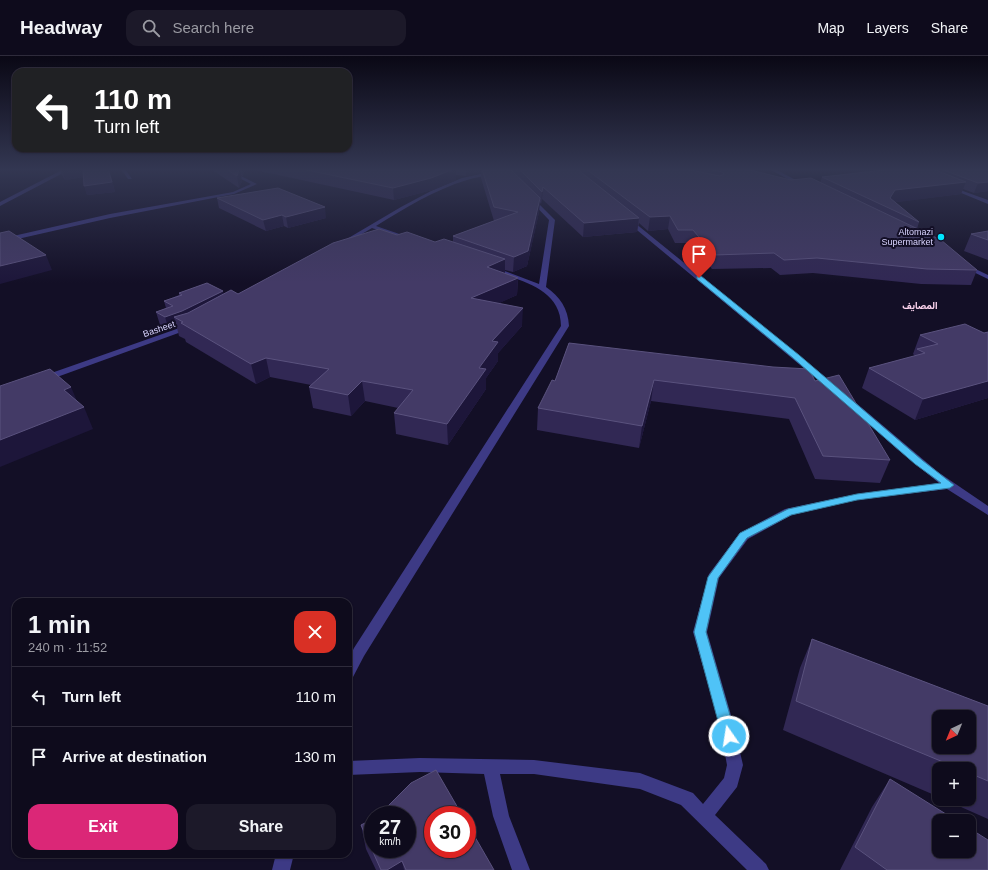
<!DOCTYPE html>
<meta charset="utf-8">
<style>
body{margin:0;font-family:Arial,Vazirmatn,sans-serif;background:#1c1929;color:#f1f3f6;height:100vh;display:flex;flex-direction:column;font-size:15px;white-space:nowrap}
*{box-sizing:border-box;margin:0}
p{font-size:13px;color:#9b9ba3}
.icon{flex:none;width:22px;height:22px;fill:none;stroke:currentColor;stroke-width:2;stroke-linecap:round;stroke-linejoin:round}
.map{position:relative;flex:1;overflow:hidden}
.panel{position:absolute;left:12px;top:542px;width:340px;height:260px;display:flex;flex-direction:column;background:#0e0b1c;border-radius:12px;box-shadow:0 1px 3px #0004,0 0 0 1px #2e2b3b}
.panel>*{flex:none}
.banner{position:absolute;left:12px;top:12px;width:340px;height:84px;border-radius:12px;box-shadow:0 1px 3px #0004,0 0 0 1px #2e2b3b;background:#202124;color:#fff;overflow:hidden}
.needle{width:26px;rotate:223deg}
.buttons{position:absolute;left:932px;top:654px;display:grid;gap:8px}
.buttons a{display:grid;place-items:center;width:44px;height:44px;border-radius:8px;background:#0e0b1c;box-shadow:0 1px 3px #0004,0 0 0 1px #2e2b3b;font-size:20px}
.speed{position:absolute;left:364px;top:750px;display:flex;gap:8px;font-size:20px;font-weight:700;text-align:center}
.speed>*{display:grid;place-content:center;width:52px;height:52px;border-radius:50%;background:#0e0b1c;box-shadow:0 1px 3px #0004,0 0 0 1px #2e2b3b;line-height:1}
.speed small{font-size:10px;font-weight:400}
.speed .limit{border:6px solid #d22;background:#fff;color:#111}
.pin{position:absolute;display:grid;place-items:center;width:34px;height:34px;color:#fff;margin:-41px -17px;border-radius:50% 50% 50% 0;rotate:-45deg;box-shadow:0 0 4px #0007}
.pin .icon{rotate:45deg}
.me{position:absolute;width:44px;margin:-22px;rotate:347deg;stroke-linejoin:round;filter:drop-shadow(0 0 3px #0008)}
.turn{display:flex;align-items:center;gap:14px;height:84px;padding:0 16px;font-size:18px}
.turn .icon{width:52px;height:52px;stroke-width:2.5}
.turn b{display:block;font-size:28px;line-height:34px}
.round{display:grid;place-items:center;flex:none;width:42px;height:42px;border-radius:12px;background:#1c1929}
.summary{display:flex;align-items:center;justify-content:space-between;height:68px;padding:0 16px}
h1{font-size:24px;font-weight:700;line-height:30px}
.button{display:flex;gap:8px;margin-top:auto;padding:8px 16px}
.button a{flex:1;height:46px;border-radius:12px;background:#db2777;color:#fff;font-size:16px;font-weight:700;line-height:46px;text-align:center}
.button a+a{background:#1c1929;color:#f1f3f6}
ul{padding:0;list-style:none}
li{display:flex;align-items:center;gap:12px;height:60px;padding:0 16px;border-top:1px solid #2e2b3b}
li div{flex:1}
li b{display:block;font-size:15px}
li em{font-style:normal}
header{display:flex;align-items:center;gap:24px;box-sizing:border-box;height:56px;padding:0 20px;background:#0e0b1c;border-bottom:1px solid #2e2b3b}
header strong{font-size:19px}
nav{display:flex;gap:22px;margin-inline-start:auto;font-size:14px}
.search{width:280px;height:36px;background:#1c1929;display:flex;align-items:center;gap:10px;box-sizing:border-box;padding:0 14px;border-radius:12px;color:#9b9ba3;font-size:15px}
.map>svg:first-child{display:block}
.lines{fill:none;stroke-linecap:round;stroke-linejoin:round}
.service{fill:#3d3a85;fill-rule:evenodd}
.minor{fill:#3d3a85;fill-rule:evenodd}
.wall{fill:#312854}
.shaded-wall{fill:#1d163a}
.building{fill:#433a66;stroke:#5a527e;fill-rule:evenodd}
.route{fill:#4fc3f7;stroke:#337fa1}
.poi-dot{fill:#00e5ff;stroke:#130f26;stroke-width:1.5}
.labels{text-anchor:middle;dominant-baseline:central;stroke-width:4;stroke-linejoin:round;paint-order:stroke}
.far-poi-label{font-size:9px;fill:#d9d4ff;stroke:#130f26;text-anchor:end}
.far-street-label{font-size:9px;fill:#d9d4ff;stroke:#130f26}
.far-neighbourhood-label{font-size:10px;font-weight:bold;fill:#ffd6f0;stroke:#130f26}
</style>
<header>
<strong>Headway</strong>
<div class="search"><svg class="icon" aria-label="search" viewBox="0 0 24 24"><circle cx="10" cy="10" r="6"/><path d="M15 15l6 6"/></svg>Search here</div>
<nav><a>Map</a><a>Layers</a><a>Share</a></nav>
</header>
<div class="map">
<svg width="988" height="814" viewBox="0 0 988 814">
<rect width="100%" height="100%" fill="#130f26"/>
<g class="lines">
<path class="service" d="M 121,113 L 125,113 L 132,123 L 128,123 Z"/>
<path class="minor" d="M 72,113 L 84,113 L 63,117 L 0,150 L 0,146 L 60,115 Z
M 503,113 L 511,113 C 498,120 481,119 467,124 C 434,134 405,152 376,170 L 411,182 L 411,184 L 407,184 L 372,172 L 345,188 L 340,187 L 401,151 L 431,135 L 462,122 Z
M 769,113 L 775,113 L 807,130 L 803,131 Z
M 241,120 L 257,128 L 234,138 L 110,162 L 0,187 L 0,183 L 110,158 L 233,136 L 251,128 L 239,122 Z
M 949,130 L 988,144 L 988,148 L 949,132 Z
M 531,140 L 555,164 L 546,231 C 560,241 568,252 569,270 L 364,600 L 353,621 L 348,623 L 348,604 L 354,592 L 561,270 C 561,239 534,229 509,220 C 503,218 494,216 489,212 L 494,211 L 539,228 L 549,164 L 529,143 L 528,142 Z
M 626,163 L 630,163 L 835,329 L 836,331 L 835,333 L 829,333 L 626,165 Z
M 965,208 L 988,219 L 988,223 L 963,211 L 963,209 Z
M 188,269 L 191,269 L 195,271 L 46,325 L 43,326 L 39,323 L 40,321 Z
M 852,345 L 855,346 L 938,416 L 988,450 L 988,459 L 947,433 L 857,444 L 792,459 L 748,483 L 719,522 L 707,576 L 733,666 L 743,709 L 737,731 L 715,759 L 766,808 L 769,814 L 747,814 L 681,749 L 640,733 L 534,718 L 500,718 L 509,760 L 530,814 L 512,814 L 493,760 L 484,718 L 420,716 L 348,719 L 348,705 L 420,702 L 534,704 L 640,717 L 693,737 L 703,748 L 724,722 L 727,709 L 719,666 L 693,576 L 709,518 L 740,477 L 785,453 L 857,438 L 939,427 L 897,393 L 849,350 L 848,348 L 849,346 Z
M 276,798 L 294,798 L 290,814 L 272,814 Z"/>
</g>
<path class="wall" d="M 58,113 L 109,113 L 115,136 L 87,139 L 83,121 L 65,124 L 62,119 L 60,114 L 59,114 Z
M 211,113 L 245,113 L 243,120 L 240,119 L 242,125 L 239,132 Z
M 250,113 L 746,113 L 791,124 L 820,127 L 822,121 L 934,114 L 935,113 L 986,113 L 988,114 L 988,135 L 974,137 L 963,133 L 961,138 L 895,146 L 919,166 L 917,173 L 977,214 L 971,229 L 921,228 L 813,217 L 780,219 L 771,212 L 712,213 L 691,187 L 675,187 L 668,173 L 648,175 L 639,167 L 637,176 L 583,181 L 542,143 L 541,148 L 540,146 L 539,156 L 527,210 L 513,216 L 505,214 L 505,218 L 518,222 L 517,239 L 499,247 L 522,270 L 498,297 L 498,305 L 486,322 L 486,333 L 448,389 L 396,378 L 394,357 L 398,352 L 365,345 L 351,360 L 313,352 L 309,331 L 311,329 L 270,321 L 256,328 L 186,286 L 185,283 L 179,280 L 177,272 L 169,274 L 160,269 L 156,256 L 166,252 L 164,245 L 179,239 L 179,237 L 224,238 L 238,238 L 397,179 L 435,186 L 453,186 L 453,180 L 494,165 L 481,122 L 481,117 L 466,120 L 456,119 L 456,124 L 432,134 L 394,144 Z
M 217,142 L 326,162 L 288,172 L 284,170 L 266,175 L 219,152 Z
M 988,175 L 988,204 L 964,195 L 971,178 Z
M 988,276 L 988,342 L 915,364 L 862,332 L 869,312 L 915,300 L 913,298 L 920,279 L 984,277 Z
M 569,287 L 815,325 L 890,404 L 880,427 L 815,423 L 789,363 L 651,345 L 639,392 L 537,374 L 538,352 L 555,325 Z
M 812,583 L 988,650 L 988,763 L 943,743 L 969,743 L 969,713 L 939,713 L 939,741 L 783,674 L 800,612 Z
M 890,723 L 988,814 L 840,814 L 872,751 Z
M 361,769 L 494,814 L 376,814 L 366,793 Z"/>
<path class="shaded-wall" d="M 69,113 L 83,113 L 86,121 L 65,124 L 62,114 Z
M 108,113 L 109,113 L 115,136 L 87,139 L 84,130 Z
M 236,113 L 240,113 L 242,125 L 239,132 L 237,120 Z
M 242,113 L 245,113 L 243,120 Z
M 454,113 L 456,113 L 456,124 L 432,134 L 394,144 L 393,132 Z
M 466,113 L 481,113 L 481,117 L 466,120 Z
M 966,126 L 961,138 L 891,147 L 890,142 L 895,134 Z
M 988,126 L 988,135 L 974,137 L 978,127 Z
M 543,131 L 542,143 L 541,148 L 542,136 Z
M 540,142 L 539,156 L 527,210 L 513,216 L 514,201 Z
M 325,151 L 326,162 L 288,172 L 286,161 Z
M 282,159 L 284,170 L 266,175 L 263,164 Z
M 670,160 L 668,173 L 648,175 L 650,161 Z
M 639,162 L 637,176 L 583,181 L 584,167 Z
M 46,199 L 52,214 L 0,228 L 0,210 Z
M 505,203 L 505,220 L 487,211 Z
M 518,222 L 517,239 L 471,260 L 471,242 Z
M 223,235 L 226,248 L 174,261 L 177,272 L 169,274 L 165,261 Z
M 523,252 L 522,270 L 498,297 L 498,305 L 486,322 L 486,333 L 448,389 L 447,368 L 479,312 L 492,285 Z
M 266,302 L 270,321 L 256,328 L 251,308 Z
M 654,324 L 651,345 L 639,392 L 642,370 Z
M 362,325 L 365,345 L 351,360 L 348,339 Z
M 988,325 L 988,342 L 915,364 L 923,343 Z
M 71,331 L 80,352 L 84,351 L 93,373 L 0,411 L 0,384 L 64,334 Z
M 402,805 L 404,814 L 387,814 Z"/>
<path class="building" d="M 83,113 L 108,113 L 112,126 L 84,130 Z
M 226,113 L 238,113 L 239,114 L 237,120 Z
M 302,113 L 454,113 L 431,122 L 393,132 Z
M 482,113 L 510,113 L 540,142 L 528,195 L 514,201 L 453,180 L 518,156 L 494,151 Z
M 519,113 L 577,113 L 639,162 L 584,167 L 543,131 L 542,136 Z
M 586,113 L 686,113 L 720,120 L 724,118 L 722,116 L 708,113 L 746,113 L 791,124 L 811,122 L 941,184 L 977,214 L 927,213 L 817,202 L 784,204 L 774,197 L 714,199 L 693,174 L 678,174 L 670,160 L 650,161 Z
M 893,113 L 933,113 L 966,126 L 895,134 L 890,142 L 919,166 L 822,121 Z
M 941,113 L 986,113 L 988,114 L 988,126 L 978,127 Z
M 278,132 L 325,151 L 286,161 L 282,159 L 263,164 L 217,142 Z
M 379,173 L 397,179 L 407,176 L 435,186 L 444,183 L 505,203 L 487,211 L 518,222 L 471,242 L 523,252 L 492,285 L 498,286 L 479,312 L 486,313 L 447,368 L 394,357 L 413,334 L 362,325 L 348,339 L 309,331 L 329,313 L 266,302 L 251,308 L 181,267 L 183,266 L 174,261 L 188,257 L 231,234 L 238,238 L 333,187 Z
M 9,175 L 46,199 L 0,210 L 0,177 Z
M 988,175 L 988,184 L 971,178 Z
M 207,227 L 223,235 L 182,255 L 165,261 L 156,256 L 173,250 L 164,245 L 182,239 L 179,237 Z
M 965,268 L 984,277 L 988,276 L 988,325 L 923,343 L 869,312 L 925,297 L 917,293 L 938,288 L 920,279 Z
M 569,287 L 773,311 L 809,313 L 815,325 L 839,319 L 890,404 L 823,400 L 795,342 L 654,324 L 642,370 L 538,352 L 552,324 L 555,325 Z
M 50,313 L 71,331 L 64,334 L 84,351 L 0,384 L 0,330 Z
M 812,583 L 988,650 L 988,725 L 969,717 L 969,713 L 960,713 L 796,645 ZM 939,661 L 969,661 L 969,691 L 939,691 Z
M 436,714 L 462,759 L 433,759 L 433,793 L 467,793 L 467,767 L 494,814 L 406,814 L 402,805 L 387,814 L 381,814 L 361,769 L 373,763 L 373,793 L 407,793 L 407,759 L 379,759 L 411,727 Z
M 890,723 L 957,765 L 939,765 L 939,795 L 969,795 L 969,772 L 988,784 L 988,814 L 887,814 L 855,791 Z"/>
<linearGradient id="sky" x2="0" y2="1"><stop stop-color="#0a0815"/><stop offset="0.5" stop-color="#333752"/><stop offset="1" stop-color="#333752" stop-opacity="0"/></linearGradient>
<rect width="988" height="227" fill="url(#sky)"/>
<path class="route" d="M 697,220 L 701,220 L 799,299 L 922,404 L 954,429 L 950,432 L 857,444 L 791,459 L 747,482 L 718,522 L 706,576 L 736,680 L 734,685 L 729,687 L 724,685 L 722,680 L 694,576 L 708,521 L 740,477 L 788,453 L 857,438 L 941,427 L 915,408 L 793,302 L 697,223 Z"/>
<circle class="poi-dot" cx="941" cy="181" r="4"/>
<g class="labels">
<g class="far-poi-label">
<text x="933" y="176">Altomazi<tspan x="933" dy="10">Supermarket</tspan></text>
</g>
<g class="far-street-label">
<text transform="translate(159 273) rotate(-19)">Basheet</text>
</g>
<g class="far-neighbourhood-label">
<text x="920" y="249">المصايف</text>
</g>
</g>
</svg>
<div class="buttons">
<a><svg class="needle" viewBox="-14 -14 28 28"><path d="M0-13l5 13h-10z" fill="#e53935"/><path d="M0 13l5-13h-10z" fill="#9b9ba3"/></svg></a>
<a>+</a>
<a>−</a>
</div>
<div class="speed"><div>27<small>km/h</small></div><div class="limit">30</div></div>
<div class="pin" style="left:699px;top:222px;background:#d93025"><svg class="icon" aria-label="arrive" viewBox="0 0 24 24"><path d="M6 21V4h12l-3 4 3 4H6"/></svg></div>
<svg class="me" style="left:729px;top:680px" viewBox="-20 -20 40 40"><circle r="17" fill="#4fc3f7" stroke="#fff" stroke-width="3"/><path d="M0-11L8 9 0 5-8 9z" fill="#fff"/></svg>
<div class="banner">
<div class="turn"><svg class="icon" aria-label="left" viewBox="0 0 24 24"><path d="M17 20v-9H6M10 6l-5 5 5 5"/></svg><div><b>110 m</b>Turn left</div></div>
</div>
<section class="panel">
<div class="summary"><div><h1>1 min</h1><p>240 m · 11:52</p></div><a class="round" style="background:#d93025;color:#fff"><svg class="icon" aria-label="close" viewBox="0 0 24 24"><path d="M6 6l12 12M18 6L6 18"/></svg></a></div>
<ul>
<li><svg class="icon" aria-label="left" viewBox="0 0 24 24"><path d="M17 20v-9H6M10 6l-5 5 5 5"/></svg><div><b>Turn left</b></div><em>110 m</em></li>
<li><svg class="icon" aria-label="arrive" viewBox="0 0 24 24"><path d="M6 21V4h12l-3 4 3 4H6"/></svg><div><b>Arrive at destination</b></div><em>130 m</em></li>
</ul>
<div class="button"><a>Exit</a><a>Share</a></div>
</section>
</div>
